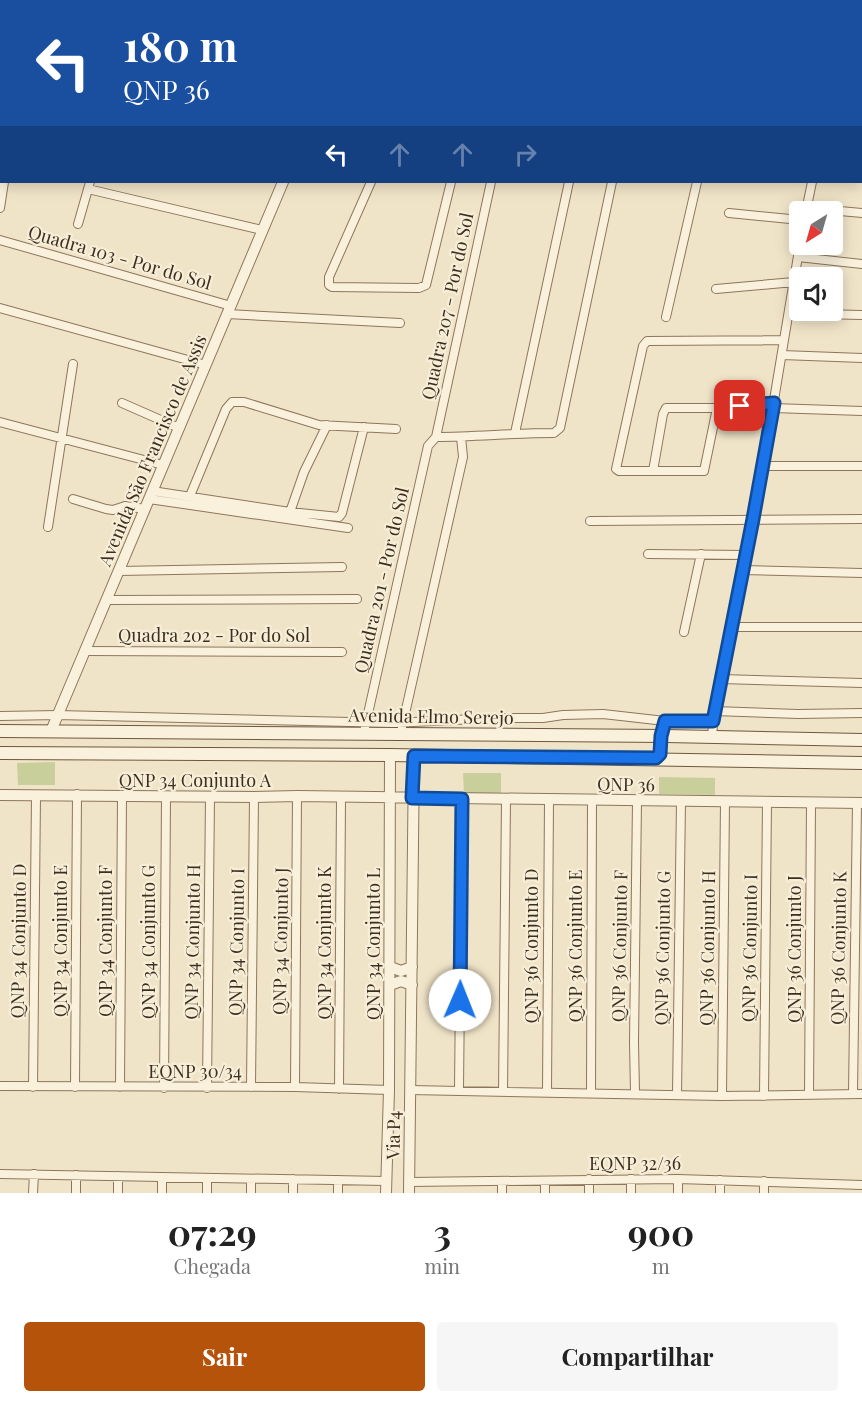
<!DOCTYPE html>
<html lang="pt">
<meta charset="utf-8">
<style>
body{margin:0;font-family:"Playfair Display",serif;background:#f6f6f6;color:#222;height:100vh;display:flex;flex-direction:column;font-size:22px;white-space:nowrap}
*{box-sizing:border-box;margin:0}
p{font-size:20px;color:#767676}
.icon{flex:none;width:33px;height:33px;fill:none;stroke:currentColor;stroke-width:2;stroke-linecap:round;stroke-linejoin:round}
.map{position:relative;height:1193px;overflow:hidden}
.sheet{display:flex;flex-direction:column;background:#fff;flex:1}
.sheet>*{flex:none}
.banner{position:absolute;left:0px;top:0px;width:862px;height:183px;box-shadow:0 3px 15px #0003;background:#1a4fa0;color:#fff;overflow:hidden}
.needle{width:39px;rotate:217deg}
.fabs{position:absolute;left:789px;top:201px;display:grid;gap:12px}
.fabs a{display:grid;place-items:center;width:54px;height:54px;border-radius:6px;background:#fff;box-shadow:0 3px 15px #0003;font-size:30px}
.pin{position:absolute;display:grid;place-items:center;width:51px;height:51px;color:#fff;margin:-26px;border-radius:12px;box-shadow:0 3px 9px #0006}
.me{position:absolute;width:66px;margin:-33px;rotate:1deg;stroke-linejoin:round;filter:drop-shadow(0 0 4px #0008)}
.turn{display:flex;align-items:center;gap:21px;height:126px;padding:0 24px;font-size:27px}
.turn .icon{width:78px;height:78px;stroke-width:2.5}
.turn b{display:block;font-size:42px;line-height:51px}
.lanes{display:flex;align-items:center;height:57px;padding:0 24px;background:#0003;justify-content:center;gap:30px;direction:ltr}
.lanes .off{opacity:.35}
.eta{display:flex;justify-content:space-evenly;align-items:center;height:102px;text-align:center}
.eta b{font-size:36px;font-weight:700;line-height:42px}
.primary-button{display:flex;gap:12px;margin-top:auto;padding:12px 24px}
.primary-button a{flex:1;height:69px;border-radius:6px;background:#b45309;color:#fff;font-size:24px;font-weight:700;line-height:69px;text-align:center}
.primary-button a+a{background:#f6f6f6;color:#222}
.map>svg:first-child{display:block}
.green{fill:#c9cf9b}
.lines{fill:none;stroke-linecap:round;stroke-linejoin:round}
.minor-casing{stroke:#8d765c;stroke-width:10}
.tertiary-casing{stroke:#8d765c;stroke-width:12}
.secondary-casing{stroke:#6f573f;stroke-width:14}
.minor{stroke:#faf1dc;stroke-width:8}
.tertiary{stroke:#faf1dc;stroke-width:10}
.secondary{stroke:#faf1dc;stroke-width:12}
.route-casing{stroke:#114b97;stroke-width:15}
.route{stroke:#1a73e8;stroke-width:10}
.labels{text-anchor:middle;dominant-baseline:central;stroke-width:4.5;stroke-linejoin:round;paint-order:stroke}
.street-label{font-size:18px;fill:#3d2e20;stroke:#f7eed8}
</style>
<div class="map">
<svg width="862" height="1193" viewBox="0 0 862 1193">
<rect width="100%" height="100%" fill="#f0e4c8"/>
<path class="green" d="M 55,762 L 55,785 L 18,785 L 17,763 Z
M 463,773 L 501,773 L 501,795 L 464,795 Z
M 659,777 L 715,778 L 715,795 L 659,794 Z"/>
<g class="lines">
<defs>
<path id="minor" d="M 616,2 L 617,0
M 671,2 L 671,0
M 820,2 L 820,0
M 861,41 L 862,41
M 861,94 L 862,94
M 371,182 L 329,277 L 329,285 L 332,287 L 419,288 L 426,285 L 451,182
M 88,189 L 262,230
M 0,208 L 4,182
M 807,208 L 862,213
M 806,211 L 812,182
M 729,213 L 800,220
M 78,224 L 90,182
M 0,240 L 231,306
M 798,257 L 862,264
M 716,289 L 794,282
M 0,308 L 206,365
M 227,314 L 400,323
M 819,314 L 862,315
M 666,317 L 697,182
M 782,355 L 862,358
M 122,403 L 179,428
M 717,408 L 704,471 L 619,471 L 616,469 L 643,346 L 647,341 L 784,340
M 773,408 L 862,411
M 0,422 L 163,465
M 515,433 L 569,182
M 436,437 C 475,437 514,433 554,433 L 560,428 L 612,182
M 763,466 L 862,466
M 653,471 L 663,414 L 666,408 L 717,408 L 774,403
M 152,491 L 290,512 L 339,517 L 342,513 L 364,427
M 190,496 L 226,409 L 232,402 L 244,402 L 319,425 L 396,429
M 73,499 L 106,509 L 113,510 L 125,506 L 145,509
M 149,499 L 348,528
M 290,512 L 304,472 L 327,425
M 590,521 L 862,519
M 48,527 L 73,364
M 648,554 L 745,555
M 742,570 L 862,573
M 119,571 L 342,567
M 107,600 L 357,599
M 731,627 L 862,627
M 684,632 L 701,554
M 85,651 L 342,652
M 721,679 L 862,683
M 714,711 L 798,714 L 862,713
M 0,716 L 58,715 L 393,723 L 495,718 L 543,718 L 563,715 L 603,714 L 665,721 L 713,721
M 365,727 L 428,446 L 436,437 L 491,182
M 402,727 L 463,457 L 461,437
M 712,738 L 714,711 L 763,466 L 800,244
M 0,1086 L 295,1087 L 389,1090
M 33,1087 L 36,796
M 75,1087 L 77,794
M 120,1087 L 122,796
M 251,1087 L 254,797
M 295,1087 L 297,796
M 164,1088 L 166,797
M 207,1088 L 210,797
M 339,1089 L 341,798
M 459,1089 L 462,799
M 410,1090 L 722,1096 L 862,1094
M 503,1092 L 506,800
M 547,1092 L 549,801
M 591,1093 L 592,800
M 635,1093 L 634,1042 L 637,801
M 853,1093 L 857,803
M 677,1095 L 681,801
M 809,1095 L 811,804
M 722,1096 L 725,801
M 764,1096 L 767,802
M 0,1174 L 386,1181
M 409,1182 L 678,1179 L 862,1185
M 33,1193 L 34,1174
M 76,1193 L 76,1175
M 118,1193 L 118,1176
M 162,1193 L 162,1177
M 207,1193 L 207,1178
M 251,1193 L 251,1179
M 293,1193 L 293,1179
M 338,1193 L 338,1180
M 502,1193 L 502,1181
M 545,1193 L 545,1181
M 589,1193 L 589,1179
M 631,1193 L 631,1179
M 678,1193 L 678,1179
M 720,1193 L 720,1180
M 764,1193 L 764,1181"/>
<path id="tertiary" d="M 861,153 L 862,153
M 51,731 L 283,182
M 0,795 L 254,797 L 297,796 L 862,803
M 390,967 L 401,971 L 412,967
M 390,985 L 401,981 L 412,985
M 386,1193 L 389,1090 L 390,755
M 409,1193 L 414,756"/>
<path id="secondary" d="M 0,731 L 666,736 L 862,740
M 0,753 L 390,755 L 862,763"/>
</defs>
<use href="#minor" class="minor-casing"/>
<use href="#tertiary" class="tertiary-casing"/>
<use href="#secondary" class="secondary-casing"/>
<use href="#minor" class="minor"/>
<use href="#tertiary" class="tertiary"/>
<use href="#secondary" class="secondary"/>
</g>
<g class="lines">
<defs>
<path id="route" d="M 460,1000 L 462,799 L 412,798 L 414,756 L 656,758 L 660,754 L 661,736 L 665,721 L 713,721 L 753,519 L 774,403 L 740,406"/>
</defs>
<use href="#route" class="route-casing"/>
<use href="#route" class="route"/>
</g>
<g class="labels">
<g class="street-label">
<text transform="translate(120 257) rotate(16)">Quadra 103 - Por do Sol</text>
<text transform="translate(447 306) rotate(-78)">Quadra 207 - Por do Sol</text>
<text transform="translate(152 450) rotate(-67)">Avenida São Francisco de Assis</text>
<text transform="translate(381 580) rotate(-77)">Quadra 201 - Por do Sol</text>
<text x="214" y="635">Quadra 202 - Por do Sol</text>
<text transform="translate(431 716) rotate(1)">Avenida Elmo Serejo</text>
<text x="195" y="780">QNP 34 Conjunto A</text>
<text transform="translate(626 784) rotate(1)">QNP 36</text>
<text transform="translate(18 941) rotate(-89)">QNP 34 Conjunto D</text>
<text transform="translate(60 941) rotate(-90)">QNP 34 Conjunto E</text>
<text transform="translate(105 941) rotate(-90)">QNP 34 Conjunto F</text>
<text transform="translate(280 941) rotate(-89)">QNP 34 Conjunto J</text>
<text transform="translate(148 942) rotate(-90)">QNP 34 Conjunto G</text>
<text transform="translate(192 942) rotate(-89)">QNP 34 Conjunto H</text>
<text transform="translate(236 942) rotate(-89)">QNP 34 Conjunto I</text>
<text transform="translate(324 943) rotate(-90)">QNP 34 Conjunto K</text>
<text transform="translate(373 944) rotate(-90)">QNP 34 Conjunto L</text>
<text transform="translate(531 946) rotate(-90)">QNP 36 Conjunto D</text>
<text transform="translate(575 946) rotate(-90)">QNP 36 Conjunto E</text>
<text transform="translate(619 946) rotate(-89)">QNP 36 Conjunto F</text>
<text transform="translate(662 948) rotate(-89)">QNP 36 Conjunto G</text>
<text transform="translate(707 948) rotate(-89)">QNP 36 Conjunto H</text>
<text transform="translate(749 948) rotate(-89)">QNP 36 Conjunto I</text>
<text transform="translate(838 948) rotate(-89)">QNP 36 Conjunto K</text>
<text transform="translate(794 949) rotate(-90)">QNP 36 Conjunto J</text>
<text x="195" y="1071">EQNP 30/34</text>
<text transform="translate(393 1135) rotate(-89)">Via P4</text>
<text x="635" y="1163">EQNP 32/36</text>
</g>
</g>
</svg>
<div class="fabs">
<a><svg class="needle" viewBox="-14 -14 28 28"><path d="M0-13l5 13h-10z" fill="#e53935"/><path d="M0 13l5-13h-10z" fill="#767676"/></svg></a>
<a><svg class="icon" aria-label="sound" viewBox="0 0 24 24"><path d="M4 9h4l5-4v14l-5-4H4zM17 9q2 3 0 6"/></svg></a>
</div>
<div class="pin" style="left:740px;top:406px;background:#d93025"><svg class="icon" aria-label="arrive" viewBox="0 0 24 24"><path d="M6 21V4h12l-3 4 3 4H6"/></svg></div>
<svg class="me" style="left:460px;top:1000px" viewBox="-20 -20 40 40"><circle r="19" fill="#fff"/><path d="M0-13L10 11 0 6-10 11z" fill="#1a73e8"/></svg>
<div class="banner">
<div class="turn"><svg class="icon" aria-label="left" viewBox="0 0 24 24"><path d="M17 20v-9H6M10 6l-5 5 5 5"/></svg><div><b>180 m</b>QNP 36</div></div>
<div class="lanes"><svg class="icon" aria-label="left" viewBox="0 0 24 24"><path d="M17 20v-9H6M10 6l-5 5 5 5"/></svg><svg class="icon off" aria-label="ahead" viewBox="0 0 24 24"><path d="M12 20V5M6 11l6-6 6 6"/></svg><svg class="icon off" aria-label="ahead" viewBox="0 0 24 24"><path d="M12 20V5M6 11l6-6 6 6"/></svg><svg class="icon off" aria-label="right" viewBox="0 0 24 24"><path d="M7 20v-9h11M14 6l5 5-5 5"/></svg></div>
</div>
</div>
<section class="sheet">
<div class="eta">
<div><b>07:29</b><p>Chegada</p></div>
<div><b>3</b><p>min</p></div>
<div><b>900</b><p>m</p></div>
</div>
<div class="primary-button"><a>Sair</a><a>Compartilhar</a></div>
</section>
